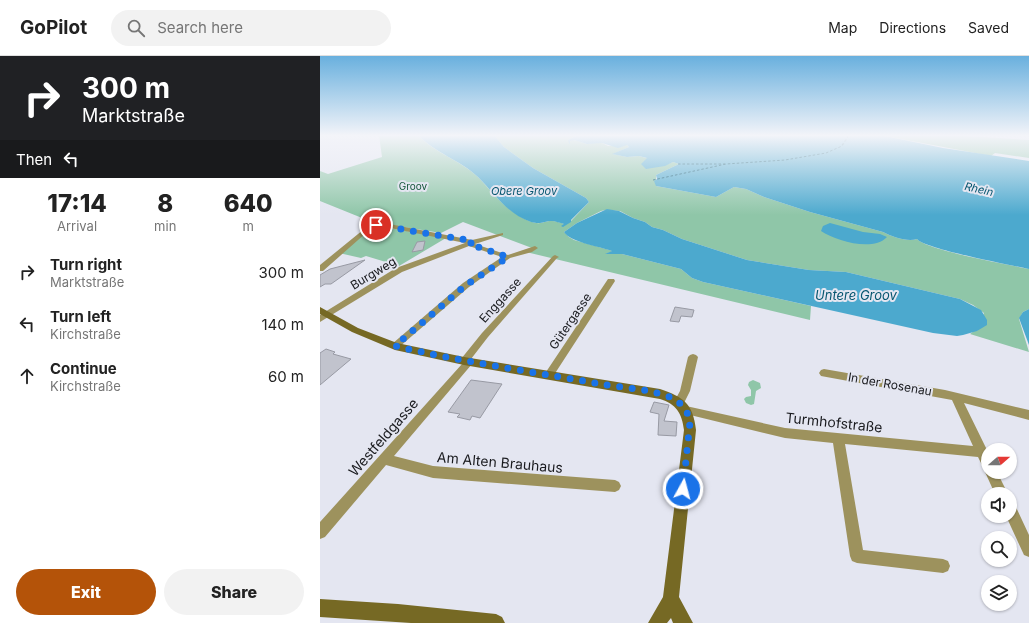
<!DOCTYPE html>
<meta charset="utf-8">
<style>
body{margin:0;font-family:Inter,sans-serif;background:#f2f2f2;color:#222;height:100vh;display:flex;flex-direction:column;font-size:15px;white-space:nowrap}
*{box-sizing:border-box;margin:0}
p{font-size:13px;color:#767676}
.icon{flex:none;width:22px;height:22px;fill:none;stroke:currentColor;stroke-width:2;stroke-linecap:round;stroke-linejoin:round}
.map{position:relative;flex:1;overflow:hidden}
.panel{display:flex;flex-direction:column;background:#fff;width:320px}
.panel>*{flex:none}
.banner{background:#202124;color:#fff;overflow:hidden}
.needle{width:26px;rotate:70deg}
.buttons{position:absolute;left:661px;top:387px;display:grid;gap:8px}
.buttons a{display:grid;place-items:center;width:36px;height:36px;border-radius:50%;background:#fff;box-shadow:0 1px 3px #0004;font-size:20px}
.pin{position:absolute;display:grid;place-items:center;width:34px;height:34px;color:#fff;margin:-17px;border:2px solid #fff;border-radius:50%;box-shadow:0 1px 4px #0007}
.me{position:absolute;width:44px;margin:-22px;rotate:7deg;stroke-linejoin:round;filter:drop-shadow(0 0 3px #0008)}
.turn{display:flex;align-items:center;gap:14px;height:84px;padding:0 16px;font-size:18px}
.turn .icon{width:52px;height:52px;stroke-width:2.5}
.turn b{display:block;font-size:28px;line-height:34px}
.then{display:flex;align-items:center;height:38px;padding:0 16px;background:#0003;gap:8px;font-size:15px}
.eta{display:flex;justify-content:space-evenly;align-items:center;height:68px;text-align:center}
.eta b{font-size:24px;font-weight:800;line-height:28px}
.primary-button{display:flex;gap:8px;margin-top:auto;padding:8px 16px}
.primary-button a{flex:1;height:46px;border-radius:24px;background:#b45309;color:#fff;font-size:16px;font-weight:800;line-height:46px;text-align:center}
.primary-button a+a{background:#f2f2f2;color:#222}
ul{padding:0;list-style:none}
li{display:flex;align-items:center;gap:12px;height:52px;padding:0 16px}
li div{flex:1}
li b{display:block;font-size:15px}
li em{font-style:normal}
header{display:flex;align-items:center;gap:24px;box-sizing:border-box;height:56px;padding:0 20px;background:#fff;border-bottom:1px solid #e0e0e0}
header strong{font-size:19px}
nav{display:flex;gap:22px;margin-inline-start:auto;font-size:14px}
.search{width:280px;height:36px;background:#f2f2f2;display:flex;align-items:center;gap:10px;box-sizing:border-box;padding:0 14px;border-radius:22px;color:#767676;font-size:15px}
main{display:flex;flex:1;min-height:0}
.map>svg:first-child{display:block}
.green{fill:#8fc6a8}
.water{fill:#4ca9ce}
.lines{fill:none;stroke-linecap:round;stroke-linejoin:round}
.ferry{stroke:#065670;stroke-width:1;stroke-dasharray:2.5 2;stroke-linecap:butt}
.building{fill:#c1c3cd;stroke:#989aa4}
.street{fill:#9d925d;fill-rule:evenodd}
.secondary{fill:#766924;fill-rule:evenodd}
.route{stroke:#1a73e8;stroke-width:7;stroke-dasharray:0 12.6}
.labels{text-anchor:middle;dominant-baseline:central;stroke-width:4;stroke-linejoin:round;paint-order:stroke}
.far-park-label{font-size:10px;fill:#135439;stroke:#e4e6f1}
.far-water-label{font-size:11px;font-style:italic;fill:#065670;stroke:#e4e6f1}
.street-label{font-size:12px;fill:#191a1e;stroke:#e4e6f1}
.water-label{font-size:13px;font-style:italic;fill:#065670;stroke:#e4e6f1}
.near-street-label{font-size:14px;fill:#191a1e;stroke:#e4e6f1}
</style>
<header>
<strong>GoPilot</strong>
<div class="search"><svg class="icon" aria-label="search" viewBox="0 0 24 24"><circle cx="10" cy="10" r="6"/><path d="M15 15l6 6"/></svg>Search here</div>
<nav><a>Map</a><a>Directions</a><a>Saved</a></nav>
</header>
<main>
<section class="panel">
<div class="banner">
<div class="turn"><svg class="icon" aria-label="right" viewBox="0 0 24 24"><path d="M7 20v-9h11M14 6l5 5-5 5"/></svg><div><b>300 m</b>Marktstraße</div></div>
<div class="then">Then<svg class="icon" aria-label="left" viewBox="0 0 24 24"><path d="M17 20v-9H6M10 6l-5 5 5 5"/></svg></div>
</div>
<div class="eta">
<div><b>17:14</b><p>Arrival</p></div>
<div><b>8</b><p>min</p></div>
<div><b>640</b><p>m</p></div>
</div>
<ul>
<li><svg class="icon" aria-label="right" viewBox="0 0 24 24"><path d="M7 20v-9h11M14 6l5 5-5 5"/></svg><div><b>Turn right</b><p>Marktstraße</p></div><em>300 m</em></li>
<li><svg class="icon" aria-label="left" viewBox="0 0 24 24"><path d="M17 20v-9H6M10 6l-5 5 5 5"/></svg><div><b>Turn left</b><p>Kirchstraße</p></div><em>140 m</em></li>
<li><svg class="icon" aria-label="ahead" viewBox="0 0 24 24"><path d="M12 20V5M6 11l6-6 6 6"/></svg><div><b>Continue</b><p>Kirchstraße</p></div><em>60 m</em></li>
</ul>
<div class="primary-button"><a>Exit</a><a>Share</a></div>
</section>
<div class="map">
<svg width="709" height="567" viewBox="0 0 709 567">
<rect width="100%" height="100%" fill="#e4e6f1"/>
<path class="green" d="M 59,79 L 98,79 C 116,98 140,104 158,121 C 175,139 185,154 209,165 C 222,170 222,165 232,165 C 236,165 241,167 244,168 L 251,165 L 269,146 L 266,142 L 213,112 L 184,91 L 174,79 L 258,79 L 248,84 L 254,84 L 267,88 L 280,86 L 288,90 L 307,89 L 309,91 L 293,98 L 307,101 L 319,100 L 348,108 L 353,106 L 359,108 L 336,119 L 336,130 L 396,141 L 414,131 L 426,133 L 444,141 L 490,156 L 563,176 C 573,181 587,186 597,183 C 606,194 690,209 709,213 L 709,253 L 703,256 L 699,263 L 709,296 L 650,278 L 654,275 L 657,275 L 664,257 L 653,249 L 640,243 L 526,216 L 489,214 L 427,204 L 362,183 L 343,174 L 332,171 L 325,166 L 313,162 L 300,155 L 285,154 L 281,155 L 257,167 L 244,176 L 249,181 L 254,184 L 293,195 L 286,198 L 302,198 L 361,213 L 372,222 L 383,226 L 491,250 L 490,264 L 206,196 L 212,192 L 143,166 L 121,177 L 52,166 L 0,145 L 0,115 L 8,118 L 62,101 Z
M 560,79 L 630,79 L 709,84 L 709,102 L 675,97 L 671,100 Z
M 64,171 L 126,182 L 79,210 L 46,200 L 41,202 L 19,197 L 46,175 Z
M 433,324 L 440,327 L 441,332 L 436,335 L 434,348 L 431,349 L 426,347 L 424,343 L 426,341 L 431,340 L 431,334 L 428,329 L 429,326 Z"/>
<path class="water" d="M 98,79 L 174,79 L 184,91 L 213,112 L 266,142 L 269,146 L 251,164 L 251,166 L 243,171 L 241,170 L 244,168 C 240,167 235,165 232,165 C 223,165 222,169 211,166 C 187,158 175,138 158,121 C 140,104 115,97 98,79 Z
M 258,79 L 560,79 L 623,92 L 709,105 L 709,213 C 691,209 605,193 597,183 C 587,186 573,181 563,176 L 490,156 L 444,141 L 426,133 L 414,131 L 396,141 L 336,130 L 334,125 L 337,123 L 336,119 L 359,108 L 353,106 L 345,110 L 326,113 L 321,108 L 327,102 L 319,100 L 307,101 L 292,98 L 309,91 L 307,89 L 298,92 L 282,87 L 267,88 L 254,84 L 250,85 L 250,88 L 249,87 L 248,84 Z
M 287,153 L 299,155 L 313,162 L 325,166 L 332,171 L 343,174 L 362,183 L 427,204 L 489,214 L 526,216 L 640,243 L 661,254 L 667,264 L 667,269 L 657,275 L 643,279 L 637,280 L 613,277 L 383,226 L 372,222 L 361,213 L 302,198 L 285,198 L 292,195 C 278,190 250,186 244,176 L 257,167 Z
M 510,167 L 543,176 L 560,178 L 567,181 C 553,196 516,185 501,175 L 503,170 Z
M 709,253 L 709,289 L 699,262 L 703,256 Z"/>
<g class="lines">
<path class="ferry" d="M 522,89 L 527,82
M 358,108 L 405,108
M 333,124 L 406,108 L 465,104 L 506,97 L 522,90 L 528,81 L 526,79"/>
</g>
<path class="building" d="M 105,185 L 103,194 L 92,196 L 97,186 Z
M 45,204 L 11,228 L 5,228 L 0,231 L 0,219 L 10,213 Z
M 355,251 L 374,254 L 372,261 L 361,260 L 359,266 L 350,265 Z
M 6,293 L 15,296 L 13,298 L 31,303 L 0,329 L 0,297 Z
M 151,324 L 182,328 L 160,362 L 152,360 L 150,364 L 137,361 L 140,358 L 128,356 Z
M 334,346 L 349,349 L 344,365 L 357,366 L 356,380 L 338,379 L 339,358 L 330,356 Z"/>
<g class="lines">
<path class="street" d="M 54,165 L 152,184 L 183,177 L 183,179 L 155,188 L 188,199 L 215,190 L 218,192 L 212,196 L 190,202 L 170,216 L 149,231 L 78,292 L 72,292 L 70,290 L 72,288 L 143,227 L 182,201 L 149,190 L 82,216 L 0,266 L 0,259 L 76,212 L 145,187 L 55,169 L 3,215 L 0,215 L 0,209 Z
M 235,199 L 239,201 L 237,202 L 168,281 L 151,303 L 154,306 L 152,308 L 74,400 L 113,410 L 295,424 L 299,426 L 301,430 L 299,434 L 295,436 L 113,422 L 66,409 L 5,481 L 0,483 L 0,466 L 142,308 L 139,305 L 141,303 L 162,277 L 233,200 Z
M 288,223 L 294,223 L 295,225 L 232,322 L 226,322 L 224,319 Z
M 373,298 L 376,299 L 378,301 L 370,335 L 363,349 L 359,350 L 355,349 L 354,346 L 360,335 L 368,301 L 370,299 Z
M 504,313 L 625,334 L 709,354 L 709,364 L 644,347 L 668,396 L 668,416 L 677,416 L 688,438 L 675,438 L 665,416 L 666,414 L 664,413 L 658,401 L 525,388 L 543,494 L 623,503 L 628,505 L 630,510 L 628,515 L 623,517 L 537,507 L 532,505 L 530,500 L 513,387 L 465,382 L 366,358 L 362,357 L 361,354 L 362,351 L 366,350 L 465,372 L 653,390 L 632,344 L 501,320 L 499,317 L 501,314 Z
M 690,447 L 695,449 L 709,479 L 709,501 L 704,499 L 686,460 L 690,460 Z"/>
<path class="secondary" d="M 0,251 L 38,272 L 77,287 L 144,301 L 340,333 C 364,341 373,348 376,374 L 359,541 L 373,567 L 353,567 L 351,562 L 347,567 L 328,567 L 343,541 L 364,374 C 362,357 356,348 340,343 L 144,309 L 75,294 L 32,276 L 0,258 Z
M 0,543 L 78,548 L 176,558 L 182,561 L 185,567 L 91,567 L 0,561 Z"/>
</g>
<linearGradient id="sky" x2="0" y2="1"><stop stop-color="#69b0de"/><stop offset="0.5" stop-color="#f3f4f9"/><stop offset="1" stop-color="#f3f4f9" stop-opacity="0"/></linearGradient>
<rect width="709" height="159" fill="url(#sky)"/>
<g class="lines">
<path class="route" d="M 56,169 L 147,184 L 153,186 L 149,188 L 188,201 L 146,229 L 75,290 C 143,306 213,316 281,328 C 304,332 329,333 350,341 C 361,346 368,354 370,366 L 363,433"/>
</g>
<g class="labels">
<g class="far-park-label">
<text x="93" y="130">Groov</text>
</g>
<g class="far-water-label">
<text transform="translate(659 133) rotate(13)">Rhein</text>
<text x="204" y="135">Obere Groov</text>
</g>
<g class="street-label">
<text transform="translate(53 217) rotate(-31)">Burgweg</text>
<text transform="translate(180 244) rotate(-48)">Enggasse</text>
<text transform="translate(250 265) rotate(-56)">Gütergasse</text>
<text transform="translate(570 328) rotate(10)">In der Rosenau</text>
</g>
<g class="water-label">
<text x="536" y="239">Untere Groov</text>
</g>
<g class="near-street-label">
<text transform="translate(514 366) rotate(6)">Turmhofstraße</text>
<text transform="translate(63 381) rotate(-49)">Westfeldgasse</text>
<text transform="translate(180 406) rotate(5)">Am Alten Brauhaus</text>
</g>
</g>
</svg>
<div class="buttons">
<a><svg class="needle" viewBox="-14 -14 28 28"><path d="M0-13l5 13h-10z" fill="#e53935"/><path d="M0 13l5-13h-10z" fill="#767676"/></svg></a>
<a><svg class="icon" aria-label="sound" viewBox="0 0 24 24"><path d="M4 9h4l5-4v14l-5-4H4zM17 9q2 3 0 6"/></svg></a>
<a><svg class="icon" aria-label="search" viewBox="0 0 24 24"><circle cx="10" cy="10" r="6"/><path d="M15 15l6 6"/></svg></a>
<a><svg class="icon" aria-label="layers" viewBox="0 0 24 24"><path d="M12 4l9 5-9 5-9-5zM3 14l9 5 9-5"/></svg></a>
</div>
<div class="pin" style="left:56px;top:169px;background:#d93025"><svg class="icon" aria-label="arrive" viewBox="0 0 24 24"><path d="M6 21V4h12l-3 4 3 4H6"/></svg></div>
<svg class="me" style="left:363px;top:433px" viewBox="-20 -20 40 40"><circle r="17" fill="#1a73e8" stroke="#fff" stroke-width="3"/><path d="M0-11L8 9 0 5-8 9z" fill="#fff"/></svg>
</div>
</main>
